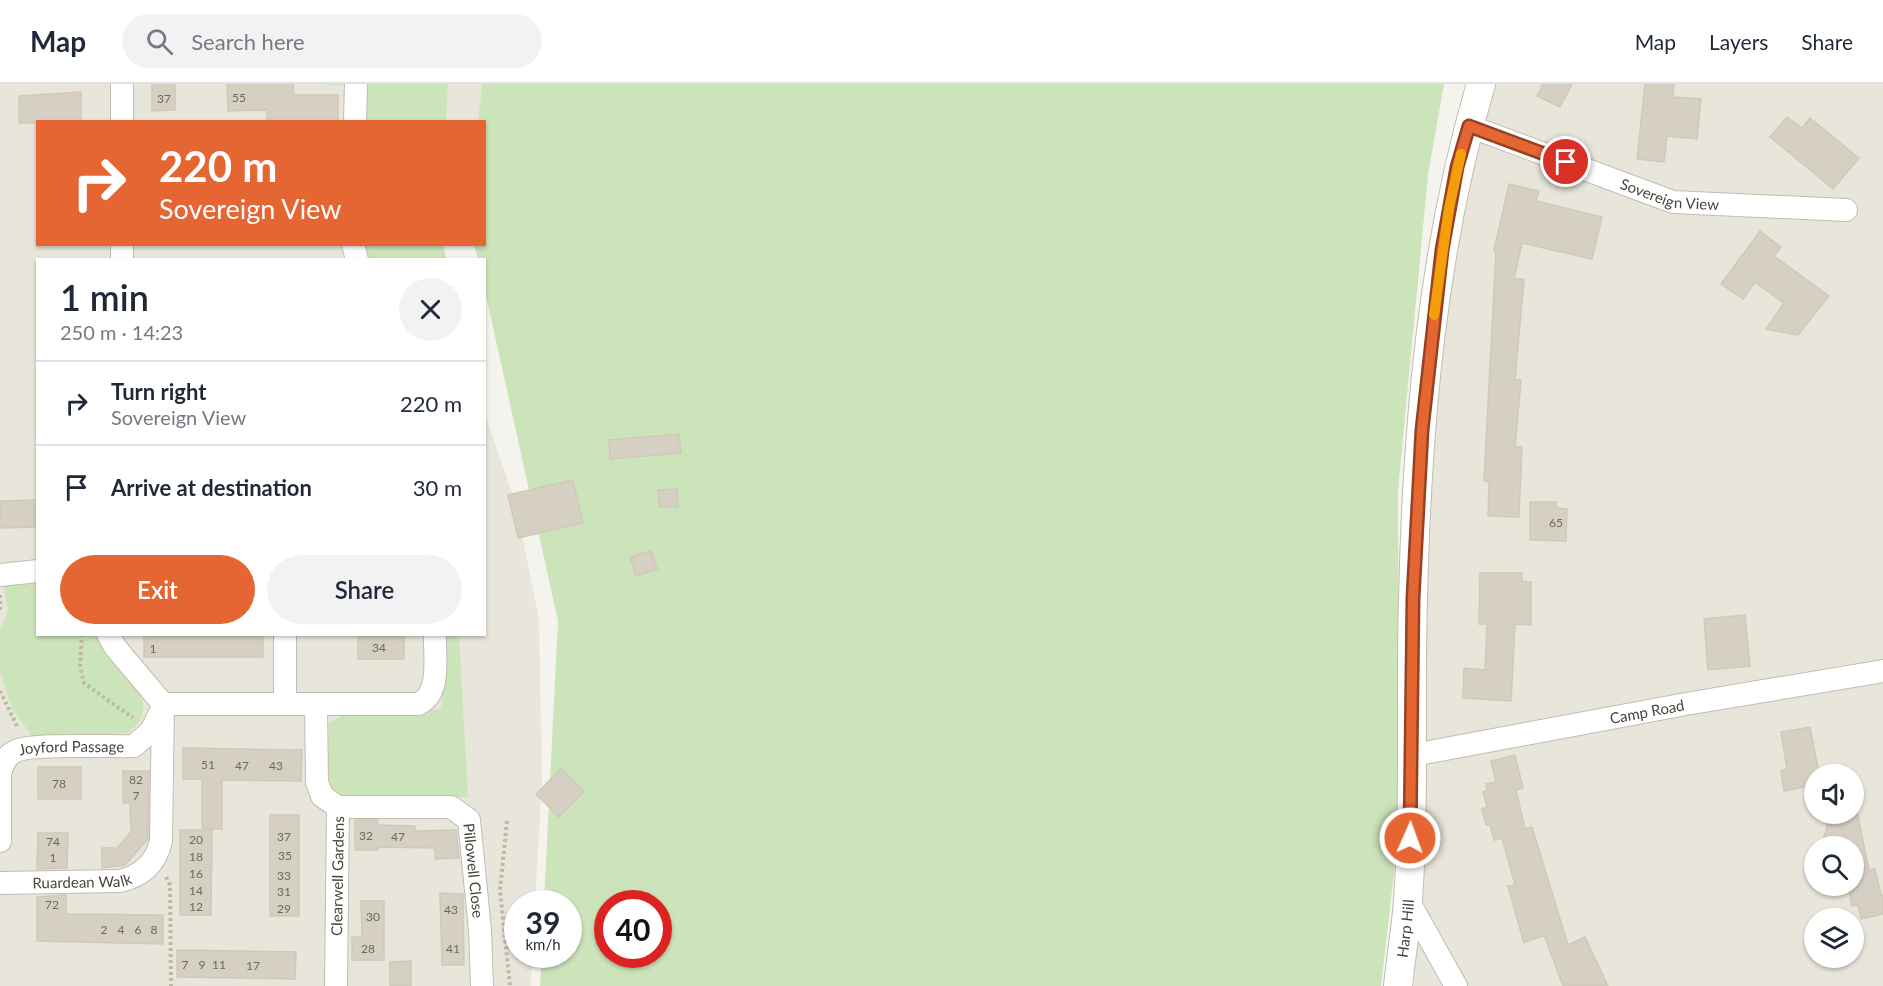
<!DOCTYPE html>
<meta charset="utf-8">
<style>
body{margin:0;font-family:Lato,sans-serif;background:#f2f2f3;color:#1f2937;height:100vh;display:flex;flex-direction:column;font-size:22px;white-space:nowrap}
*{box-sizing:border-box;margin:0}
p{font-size:20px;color:#747a83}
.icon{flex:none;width:33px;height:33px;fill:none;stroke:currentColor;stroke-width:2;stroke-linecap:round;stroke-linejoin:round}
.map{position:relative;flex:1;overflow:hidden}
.panel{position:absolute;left:36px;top:174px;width:450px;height:378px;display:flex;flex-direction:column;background:#fff;border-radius:0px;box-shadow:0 2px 4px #0004}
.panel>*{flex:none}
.top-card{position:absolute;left:36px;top:36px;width:450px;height:126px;border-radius:0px;box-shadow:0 2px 4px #0004;background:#e56533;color:#fff;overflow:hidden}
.controls{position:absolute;left:1804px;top:680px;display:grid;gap:12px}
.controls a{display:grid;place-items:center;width:60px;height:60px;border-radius:50%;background:#fff;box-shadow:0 2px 4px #0004;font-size:30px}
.speed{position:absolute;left:504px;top:806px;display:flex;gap:12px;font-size:30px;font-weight:700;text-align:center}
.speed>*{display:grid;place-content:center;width:78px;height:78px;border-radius:50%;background:#fff;box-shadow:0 2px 4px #0004;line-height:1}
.speed small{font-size:15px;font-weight:400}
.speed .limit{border:9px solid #d22;background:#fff;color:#111}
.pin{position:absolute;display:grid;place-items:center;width:51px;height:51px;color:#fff;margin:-26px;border:3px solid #fff;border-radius:50%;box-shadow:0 2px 6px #0007}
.me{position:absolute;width:66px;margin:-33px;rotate:2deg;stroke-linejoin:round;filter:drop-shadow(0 0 4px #0008)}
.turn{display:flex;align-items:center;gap:21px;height:126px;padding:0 24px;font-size:27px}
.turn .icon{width:78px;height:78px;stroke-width:2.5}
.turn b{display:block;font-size:42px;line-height:51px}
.round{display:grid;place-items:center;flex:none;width:63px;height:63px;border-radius:32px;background:#f2f2f3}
.headline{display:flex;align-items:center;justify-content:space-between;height:102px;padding:0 24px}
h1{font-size:36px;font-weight:600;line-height:45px}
.cta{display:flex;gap:12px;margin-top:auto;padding:12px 24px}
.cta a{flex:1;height:69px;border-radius:36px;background:#e56533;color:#fff;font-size:24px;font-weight:600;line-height:69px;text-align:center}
.cta a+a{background:#f2f2f3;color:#1f2937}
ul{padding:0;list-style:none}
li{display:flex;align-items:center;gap:18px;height:84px;padding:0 24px;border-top:2px solid #e0e1e3}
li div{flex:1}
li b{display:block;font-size:22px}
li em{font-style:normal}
header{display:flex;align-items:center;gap:36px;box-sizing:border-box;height:84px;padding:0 30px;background:#fff;border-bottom:2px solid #e0e1e3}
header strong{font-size:28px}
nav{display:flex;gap:33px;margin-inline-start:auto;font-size:21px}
.search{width:420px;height:54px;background:#f2f2f3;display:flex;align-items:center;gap:15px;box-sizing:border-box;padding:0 21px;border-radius:33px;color:#747a83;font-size:22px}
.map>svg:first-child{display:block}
.residential{fill:#e8e6db;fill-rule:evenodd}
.green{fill:#cce4ba;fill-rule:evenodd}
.building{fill:#d5d0c3;stroke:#d0c9b7;stroke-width:1.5}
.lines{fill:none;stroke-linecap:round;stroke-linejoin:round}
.minor-casing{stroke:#c0bcb0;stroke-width:24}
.tertiary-casing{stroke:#c0bcb0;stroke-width:30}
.path{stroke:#c0b9a2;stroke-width:4;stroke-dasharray:3 3;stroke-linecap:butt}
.minor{stroke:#fff;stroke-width:22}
.tertiary{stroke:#fff;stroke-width:28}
.route-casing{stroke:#954221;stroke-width:15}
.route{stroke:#e56533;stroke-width:10}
.slow{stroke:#f59e0b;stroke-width:10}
.labels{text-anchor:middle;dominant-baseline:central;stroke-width:4.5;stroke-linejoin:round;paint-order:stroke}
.number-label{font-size:12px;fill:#6c685d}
.street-label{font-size:15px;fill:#49453b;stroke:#fff}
</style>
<header>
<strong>Map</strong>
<div class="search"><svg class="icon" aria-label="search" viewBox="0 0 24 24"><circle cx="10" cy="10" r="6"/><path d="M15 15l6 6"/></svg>Search here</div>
<nav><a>Map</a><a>Layers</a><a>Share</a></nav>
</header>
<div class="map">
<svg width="1883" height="902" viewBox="0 0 1883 902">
<rect width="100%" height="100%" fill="#f5f3ed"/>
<path class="residential" d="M 0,0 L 482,0 L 478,37 L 38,38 L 38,160 L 443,160 L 446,175 L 38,176 L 38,550 L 484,550 L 485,331 L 515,417 L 539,535 L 542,698 L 535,819 L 518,819 L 518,870 L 532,870 L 531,902 L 0,902 Z
M 1481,0 L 1883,0 L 1883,902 L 1398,902 L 1416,436 ZM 1815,690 L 1854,690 L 1854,729 L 1815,729 ZM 1815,762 L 1854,762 L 1854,801 L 1815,801 ZM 1815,834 L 1854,834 L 1854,873 L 1815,873 Z"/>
<path class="green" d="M 305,0 L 448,0 L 446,37 L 355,37 L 355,1 Z
M 482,0 L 1444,0 L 1428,91 L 1398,407 L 1399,661 L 1394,789 L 1381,902 L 540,902 L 542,870 L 568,870 L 568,819 L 544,819 L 558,537 L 485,207 L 484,176 L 478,175 L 474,161 L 484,160 L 484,38 L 478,37 ZM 608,819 L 658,819 L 658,870 L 608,870 Z
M 354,160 L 443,161 L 446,175 L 354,176 Z
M 37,496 L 38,550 L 95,551 L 103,566 L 140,608 C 147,626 142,640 127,649 L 33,653 L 12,625 L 0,588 L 0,547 L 8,526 L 3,499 Z
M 445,551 L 459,551 L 468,713 L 347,714 L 330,704 L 328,672 L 329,639 L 342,632 L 441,625 Z"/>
<path class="building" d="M 152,0 L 175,0 L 175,26 L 152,27 Z
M 227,0 L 293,0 L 294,11 L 338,11 L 338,38 L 267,38 L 267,26 L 228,27 Z
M 1543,0 L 1572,0 L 1560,23 L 1537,12 Z
M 1645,0 L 1674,0 L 1673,13 L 1701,15 L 1697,55 L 1667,52 L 1664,78 L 1637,75 Z
M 81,8 L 81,38 L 19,39 L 19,12 Z
M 1787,33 L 1802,44 L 1810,34 L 1859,74 L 1833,105 L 1770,53 Z
M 1509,100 L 1539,107 L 1536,117 L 1602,133 L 1592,175 L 1522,159 L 1514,195 L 1524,195 L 1515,296 L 1521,296 L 1515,363 L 1522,363 L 1519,433 L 1488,432 L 1489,398 L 1484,397 L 1496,167 L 1494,166 Z
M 1760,147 L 1781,163 L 1774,172 L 1829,212 L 1798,251 L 1766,245 L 1784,219 L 1755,198 L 1743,215 L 1721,200 Z
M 679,350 L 681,369 L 610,375 L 609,356 Z
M 573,396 L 583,439 L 518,454 L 508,411 Z
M 677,405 L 678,423 L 659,423 L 658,406 Z
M 38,416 L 38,443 L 0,444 L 0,417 Z
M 1530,418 L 1556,418 L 1557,424 L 1567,425 L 1566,457 L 1530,456 Z
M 651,467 L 657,485 L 636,492 L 630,473 Z
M 1480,489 L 1522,489 L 1522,497 L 1531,498 L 1531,541 L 1515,540 L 1511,617 L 1463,614 L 1464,584 L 1485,586 L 1487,540 L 1479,540 Z
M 1745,531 L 1750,582 L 1708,586 L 1704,535 Z
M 144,550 L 263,550 L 263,573 L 144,573 Z
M 358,550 L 404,550 L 404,575 L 358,575 Z
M 1810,643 L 1819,690 L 1815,690 L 1815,701 L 1784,707 L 1781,687 L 1787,685 L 1781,648 Z
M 183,664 L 302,666 L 301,697 L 222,696 L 222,745 L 202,744 L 202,695 L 183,695 Z
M 1515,671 L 1523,704 L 1516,706 L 1525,745 L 1532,743 L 1568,861 L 1585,853 L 1608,902 L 1563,902 L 1544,851 L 1524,859 L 1508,802 L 1515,801 L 1502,754 L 1494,756 L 1490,740 L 1486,741 L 1482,725 L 1487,723 L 1483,708 L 1487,707 L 1486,700 L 1496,698 L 1491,677 Z
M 38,683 L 81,683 L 81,715 L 38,715 Z
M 561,685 L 584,707 L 559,733 L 536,710 Z
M 123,687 L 149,687 L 148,755 L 125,781 L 102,784 L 102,764 L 117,764 L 131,748 L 130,719 L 123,719 Z
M 1854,727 L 1857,727 L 1869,786 L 1875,785 L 1881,811 L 1883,811 L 1883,830 L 1861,835 L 1858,821 L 1852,822 L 1848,801 L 1854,801 L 1854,762 L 1821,762 L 1827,743 L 1825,733 Z
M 270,731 L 299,731 L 299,832 L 270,832 Z
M 355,736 L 378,736 L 378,741 L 415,742 L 415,747 L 456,746 L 459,774 L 435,775 L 435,764 L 378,763 L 378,766 L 355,766 Z
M 180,746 L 212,746 L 211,831 L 180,831 Z
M 38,749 L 68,749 L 67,784 L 37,785 Z
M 440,809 L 463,810 L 464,881 L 442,881 Z
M 66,811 L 66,830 L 163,831 L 163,860 L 37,857 L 37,813 Z
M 361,817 L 384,817 L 384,876 L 352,876 L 352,853 L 362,853 Z
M 177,866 L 296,868 L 295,895 L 177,893 Z
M 411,877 L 411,902 L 390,902 L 390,878 Z"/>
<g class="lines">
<defs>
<g id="minor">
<path d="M 122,38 L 122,0"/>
<path d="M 355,38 L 356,0"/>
<path id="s1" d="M 1469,42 L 1673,118 L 1846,126"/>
<path d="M 353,160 L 357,176"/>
<path d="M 122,176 L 122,160"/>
<path d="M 0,491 L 38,487"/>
<path d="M 108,550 L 115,563 L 163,620"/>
<path d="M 285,550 L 285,619"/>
<path d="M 163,620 L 418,620 C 442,610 434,572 435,550"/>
<path d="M 316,620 L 317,698 L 322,712 L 338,723 L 336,902"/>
<path id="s2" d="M 1413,671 L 1686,620 L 1883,587"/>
<path id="s3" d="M 338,723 L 451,723 L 469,736 L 480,846 L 482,902"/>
<path id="s4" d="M 0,757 L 0,689 C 3,680 6,671 16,667 C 31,659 112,663 134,662 L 151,647 L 162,625"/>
<path id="s5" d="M 0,799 L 120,797 C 142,792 156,779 161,757 L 163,620"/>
<path d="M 1408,816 L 1456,902"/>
</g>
<g id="tertiary">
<path id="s6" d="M 1398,902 C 1401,873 1406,845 1408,816 C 1415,716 1410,615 1413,515 C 1417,342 1432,166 1481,0"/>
</g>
</defs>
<use href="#minor" class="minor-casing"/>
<use href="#tertiary" class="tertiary-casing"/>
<path class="path" d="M 0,511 L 0,527
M 82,550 L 80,583 L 84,599 L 133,634
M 0,607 L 18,644
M 507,737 L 500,806 L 510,902
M 166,793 L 170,801 L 171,902"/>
<use href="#minor" class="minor"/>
<use href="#tertiary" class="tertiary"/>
</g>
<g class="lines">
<defs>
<path id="route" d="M 1410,754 L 1413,514 L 1422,346 L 1442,166 L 1457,83 L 1469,42 L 1566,78"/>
</defs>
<use href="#route" class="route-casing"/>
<use href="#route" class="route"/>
<path class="slow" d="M 1434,231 L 1449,124 L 1461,70"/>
</g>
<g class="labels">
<g class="number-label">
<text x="239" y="13">55</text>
<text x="164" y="14">37</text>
<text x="1556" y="438">65</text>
<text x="379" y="563">34</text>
<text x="153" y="564">1</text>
<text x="208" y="680">51</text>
<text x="242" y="681">47</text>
<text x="276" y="681">43</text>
<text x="136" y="695">82</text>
<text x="59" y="699">78</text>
<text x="136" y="711">7</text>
<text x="366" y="751">32</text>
<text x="284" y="752">37</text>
<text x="398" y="752">47</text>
<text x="196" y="755">20</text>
<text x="53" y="757">74</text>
<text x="285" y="771">35</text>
<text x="196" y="772">18</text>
<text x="53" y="773">1</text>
<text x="196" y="789">16</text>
<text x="284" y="791">33</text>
<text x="196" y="806">14</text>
<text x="284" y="807">31</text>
<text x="52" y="820">72</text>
<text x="196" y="822">12</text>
<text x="284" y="824">29</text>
<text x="451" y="825">43</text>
<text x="373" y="832">30</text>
<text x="104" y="845">2</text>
<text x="121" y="845">4</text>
<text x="138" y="845">6</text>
<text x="154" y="845">8</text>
<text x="368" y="864">28</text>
<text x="453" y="864">41</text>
<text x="185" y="880">7</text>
<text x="202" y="880">9</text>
<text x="219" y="880">11</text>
<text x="253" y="881">17</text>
</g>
<g class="street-label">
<text stroke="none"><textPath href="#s1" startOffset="213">Sovereign View</textPath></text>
<text stroke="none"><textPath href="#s2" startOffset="238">Camp Road</textPath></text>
<text stroke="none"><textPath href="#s4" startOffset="152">Joyford Passage</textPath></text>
<text stroke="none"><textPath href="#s3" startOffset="186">Pillowell Close</textPath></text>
<text transform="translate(337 792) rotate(-89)">Clearwell Gardens</text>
<text stroke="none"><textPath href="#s5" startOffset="82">Ruardean Walk</textPath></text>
<text stroke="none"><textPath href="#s6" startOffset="58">Harp Hill</textPath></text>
</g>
</g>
</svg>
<div class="controls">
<a><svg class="icon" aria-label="sound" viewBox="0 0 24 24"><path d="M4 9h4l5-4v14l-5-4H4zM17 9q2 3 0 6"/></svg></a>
<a><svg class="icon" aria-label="search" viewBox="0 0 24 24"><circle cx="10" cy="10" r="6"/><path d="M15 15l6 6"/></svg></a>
<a><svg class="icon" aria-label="layers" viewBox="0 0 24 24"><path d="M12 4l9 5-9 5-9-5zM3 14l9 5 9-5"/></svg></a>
</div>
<div class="speed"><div>39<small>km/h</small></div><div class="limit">40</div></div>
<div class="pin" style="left:1566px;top:78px;background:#d93025"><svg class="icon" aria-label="arrive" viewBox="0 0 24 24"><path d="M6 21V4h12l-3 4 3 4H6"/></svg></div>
<svg class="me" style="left:1410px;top:754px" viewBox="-20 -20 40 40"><circle r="17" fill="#e56533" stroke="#fff" stroke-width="3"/><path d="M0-11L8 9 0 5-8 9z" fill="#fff"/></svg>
<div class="top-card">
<div class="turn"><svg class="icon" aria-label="right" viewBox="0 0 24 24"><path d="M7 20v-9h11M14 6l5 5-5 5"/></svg><div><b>220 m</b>Sovereign View</div></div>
</div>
<section class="panel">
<div class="headline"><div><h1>1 min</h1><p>250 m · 14:23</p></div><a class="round"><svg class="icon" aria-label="close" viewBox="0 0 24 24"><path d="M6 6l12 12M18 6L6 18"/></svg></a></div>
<ul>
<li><svg class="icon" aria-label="right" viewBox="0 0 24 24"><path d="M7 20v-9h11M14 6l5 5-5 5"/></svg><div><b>Turn right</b><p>Sovereign View</p></div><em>220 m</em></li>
<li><svg class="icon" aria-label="arrive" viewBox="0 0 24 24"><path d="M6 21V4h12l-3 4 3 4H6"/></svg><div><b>Arrive at destination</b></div><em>30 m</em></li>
</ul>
<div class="cta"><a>Exit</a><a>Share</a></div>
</section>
</div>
